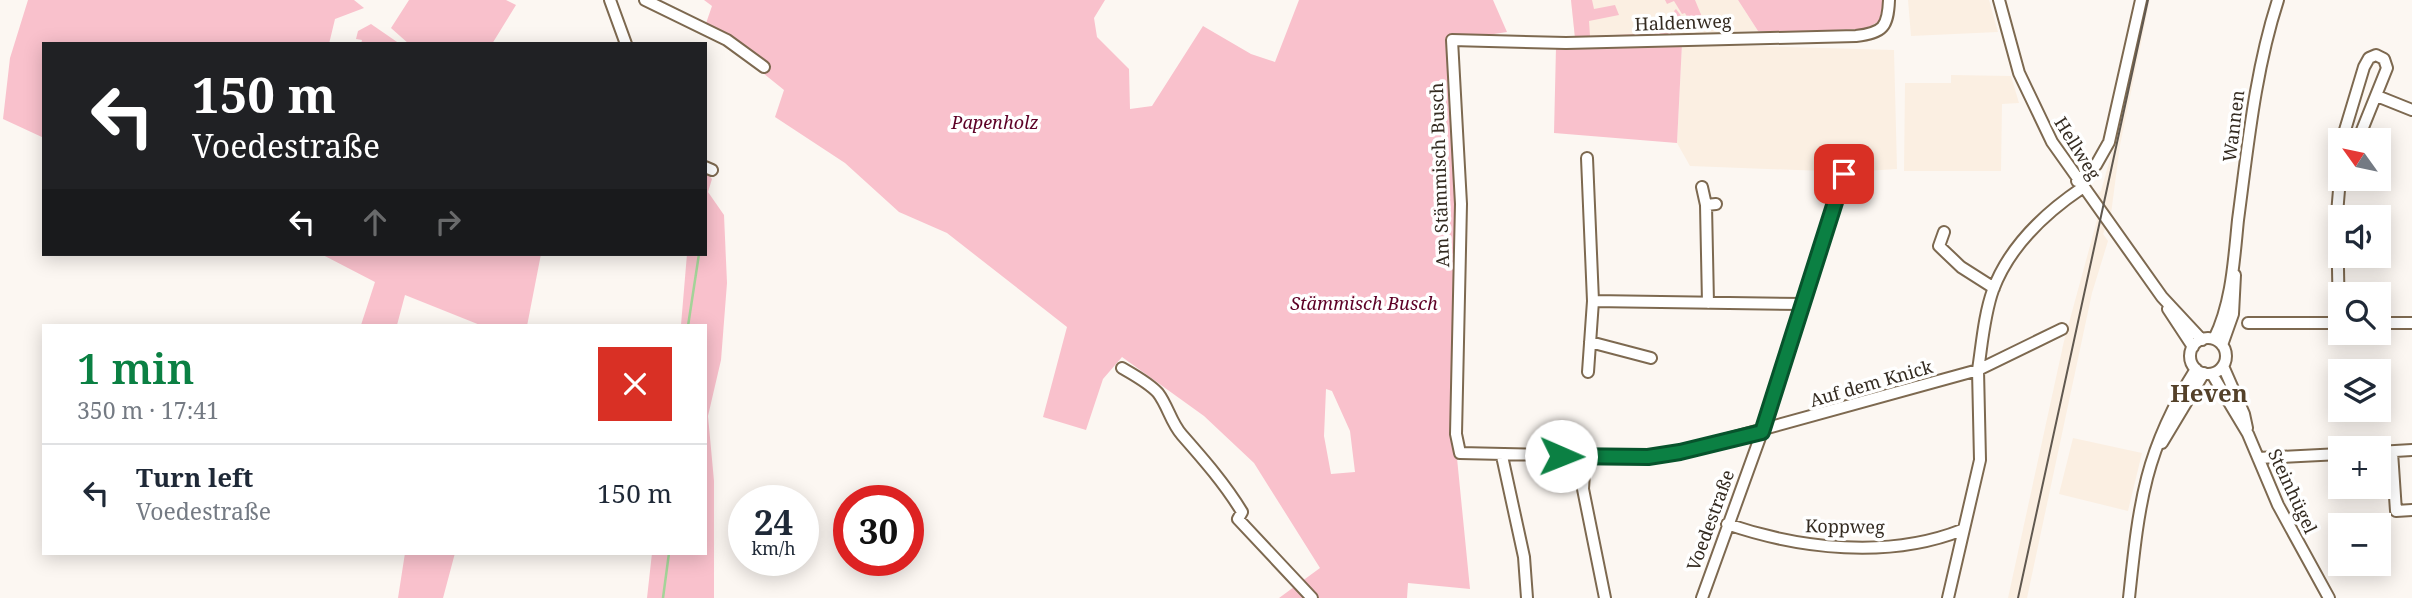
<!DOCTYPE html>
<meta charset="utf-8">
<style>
body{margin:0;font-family:"Noto Serif",serif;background:#f6f6f7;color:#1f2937;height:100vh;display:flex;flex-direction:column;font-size:26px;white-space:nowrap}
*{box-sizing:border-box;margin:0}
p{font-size:23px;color:#747a83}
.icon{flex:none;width:38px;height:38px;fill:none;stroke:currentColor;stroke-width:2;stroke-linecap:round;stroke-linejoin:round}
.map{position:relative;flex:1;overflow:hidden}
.drawer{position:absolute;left:42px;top:324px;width:665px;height:231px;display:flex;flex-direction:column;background:#fff;border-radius:0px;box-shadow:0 4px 18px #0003}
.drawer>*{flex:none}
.banner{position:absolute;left:42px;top:42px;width:665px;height:214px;border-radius:0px;box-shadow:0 4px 18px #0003;background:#202124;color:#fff;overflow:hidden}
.needle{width:46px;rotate:303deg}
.tools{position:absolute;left:2328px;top:128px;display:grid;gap:14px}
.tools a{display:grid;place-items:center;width:63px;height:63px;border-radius:0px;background:#fff;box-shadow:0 4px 18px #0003;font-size:35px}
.speed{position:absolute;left:728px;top:485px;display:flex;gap:14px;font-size:35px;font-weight:700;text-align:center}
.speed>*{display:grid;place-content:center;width:91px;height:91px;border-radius:50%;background:#fff;box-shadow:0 4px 18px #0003;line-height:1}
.speed small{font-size:18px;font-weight:400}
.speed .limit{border:10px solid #d22;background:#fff;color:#111}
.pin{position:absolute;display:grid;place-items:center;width:60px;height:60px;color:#fff;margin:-30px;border-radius:14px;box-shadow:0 4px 10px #0006}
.me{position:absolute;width:77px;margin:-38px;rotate:91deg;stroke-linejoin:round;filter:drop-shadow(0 0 5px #0008)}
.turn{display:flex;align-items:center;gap:24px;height:147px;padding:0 35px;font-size:32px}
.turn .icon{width:91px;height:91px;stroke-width:2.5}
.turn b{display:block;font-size:49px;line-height:60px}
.lanes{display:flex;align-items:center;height:66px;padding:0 35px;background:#0003;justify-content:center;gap:35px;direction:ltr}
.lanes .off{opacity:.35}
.round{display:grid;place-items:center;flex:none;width:74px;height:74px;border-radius:0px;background:#f6f6f7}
.overview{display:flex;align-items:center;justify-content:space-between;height:119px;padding:0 35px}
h1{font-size:42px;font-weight:600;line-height:52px;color:#0b8043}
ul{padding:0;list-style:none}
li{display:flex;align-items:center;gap:21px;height:98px;padding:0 35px;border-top:2px solid #e0e1e3}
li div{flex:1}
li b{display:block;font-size:26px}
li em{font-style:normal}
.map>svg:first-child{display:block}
.built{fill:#fbefe2}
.green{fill:#f9c1cc;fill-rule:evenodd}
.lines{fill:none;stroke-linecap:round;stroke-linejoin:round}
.stream{stroke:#a4d398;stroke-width:2.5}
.minor-casing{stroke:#7d6950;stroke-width:14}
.minor{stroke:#fff;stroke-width:10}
.tram{stroke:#60584f;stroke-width:2}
.route-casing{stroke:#07532c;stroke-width:18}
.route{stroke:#0b8043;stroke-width:12}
.labels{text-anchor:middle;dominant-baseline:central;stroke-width:7;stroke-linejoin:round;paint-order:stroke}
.street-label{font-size:18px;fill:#342b21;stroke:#fff}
.park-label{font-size:18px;font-style:italic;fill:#5d0026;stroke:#fff}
.district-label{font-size:24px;font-weight:bold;fill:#54412a;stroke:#fff}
</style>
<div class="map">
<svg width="2412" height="598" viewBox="0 0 2412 598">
<rect width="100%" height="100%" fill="#fcf7f2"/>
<path class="built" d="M 1571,0 L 1738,0 L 1758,31 L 1575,38 Z
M 1908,0 L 1989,0 L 1998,32 L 1911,36 Z
M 2146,0 L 2150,0 L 2120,145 L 2111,214 L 2103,234 L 2108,241 L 2092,293 L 2027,598 L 2008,598 L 2064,341 L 2102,202 L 2097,194 L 2101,191 L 2113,148 Z
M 1682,44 L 1894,50 L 1897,169 L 1850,172 L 1690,166 L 1677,143 Z
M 1951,75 L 2011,76 L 2019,103 L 2002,104 L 2001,171 L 1904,171 L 1905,83 L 1951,83 Z
M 2073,438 L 2142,453 L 2128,511 L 2059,494 Z"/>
<path class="green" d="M 28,0 L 354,0 L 364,8 L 335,19 L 329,44 L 44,44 L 44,138 L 3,119 L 10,58 Z
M 409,0 L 506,0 L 516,5 L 492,44 L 409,44 L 391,28 Z
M 704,0 L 1105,0 L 1094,18 L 1097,37 L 1129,69 L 1130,109 L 1152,106 L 1203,26 L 1251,54 L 1275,62 L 1299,0 L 1493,0 L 1507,32 L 1449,41 L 1459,240 L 1455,438 L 1470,589 L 1408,583 L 1407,598 L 1279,598 L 1320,568 L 1254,463 L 1204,416 L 1122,357 L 1103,379 L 1086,430 L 1043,417 L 1067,327 L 947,233 L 899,212 L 845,163 L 775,117 L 784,90 L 727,44 L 703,32 L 712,6 ZM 1326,389 L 1332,391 L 1350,431 L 1355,472 L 1331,474 L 1324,436 Z
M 1571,0 L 1592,0 L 1594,9 L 1615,5 L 1619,15 L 1589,21 L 1590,36 L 1661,33 L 1662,25 L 1666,25 L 1673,35 L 1575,38 Z
M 1665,0 L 1695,0 L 1707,29 L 1686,29 L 1674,11 L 1676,9 L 1685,21 L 1688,19 L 1685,13 L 1682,14 L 1674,1 L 1667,4 Z
M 1738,0 L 1884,0 L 1879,21 L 1866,29 L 1773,32 L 1758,31 Z
M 371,24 L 400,44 L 361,44 L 362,40 L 356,39 L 358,31 Z
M 1682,44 L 1677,143 L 1554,133 L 1556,47 Z
M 705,171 L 712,179 L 708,192 L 724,215 L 727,283 L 721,360 L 708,416 L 714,481 L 714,598 L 647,598 L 652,553 L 705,553 L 705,326 L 681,325 L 687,254 L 705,254 Z
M 321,254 L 541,254 L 527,326 L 480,325 L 405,295 L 397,325 L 361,325 L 375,282 Z
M 405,553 L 455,553 L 443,598 L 398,598 Z"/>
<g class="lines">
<path class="stream" d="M 688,326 L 699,254
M 663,598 L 669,553"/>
<defs>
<path id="minor" d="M 610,0 L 626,44
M 645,0 L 727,40 L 764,67
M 1889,0 C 1888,27 1883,33 1856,36 L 1566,43 L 1452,40 L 1461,204 L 1456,434 L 1460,453 L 1645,457 L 1680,452 L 1978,370 C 1982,344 1984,315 1993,290 C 2009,247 2045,213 2082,188
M 1999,0 L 2019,73 L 2052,142 L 2162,297 L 2202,340
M 2377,96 L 2412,110
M 2342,140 L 2364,67 L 2369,58 L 2376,55 L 2384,59 L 2387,68 L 2358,140
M 2340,156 L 2340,176
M 1587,158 L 1593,301 L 1804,304
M 705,167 L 712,170
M 2077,181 L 2096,165 L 2109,142 L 2141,0
M 1702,187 L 1706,205 L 1716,204
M 1706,205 L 1708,303
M 1944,232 L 1939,246 L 1961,267 L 1994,288
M 2168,309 L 2193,347
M 2248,323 L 2340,323
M 2339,323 L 2337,214 L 2340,178
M 2378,323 L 2412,323
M2190 356a18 18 0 1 1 36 0a18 18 0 1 1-36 0Z
M 2214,339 C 2232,303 2234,259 2238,220 C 2248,145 2255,71 2278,0
M 1590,342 L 1651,358
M 2222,345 L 2233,314 L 2235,275
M 2223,366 L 2244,414 L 2247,428
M 1122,368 C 1134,375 1149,383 1158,393 C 1168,406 1171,423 1182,435 C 1204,460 1225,484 1242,512 L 1238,519 L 1312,598
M 1588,372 L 1593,301
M 2212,374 L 2248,434 L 2278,505 L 2329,598
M 2162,443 L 2204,373
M 2378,452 L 2412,450
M 2392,452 L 2396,511 L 2412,510
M 1502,456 L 1524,557 L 1527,598
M 1585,456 L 1583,489 L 1605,598
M 2258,458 L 2340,454
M 1727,524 C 1800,549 1889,559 1962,530
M 1702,598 L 1771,407 L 1845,174
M 1948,598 L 1980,460 L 1978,370 L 2062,329
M 2129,598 C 2139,504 2144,451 2196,369"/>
</defs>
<use href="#minor" class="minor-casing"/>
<use href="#minor" class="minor"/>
<path class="tram" d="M 2018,598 L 2148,0"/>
</g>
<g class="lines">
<defs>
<path id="route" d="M 1561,456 L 1648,457 L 1680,452 L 1762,432 L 1844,174"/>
</defs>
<use href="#route" class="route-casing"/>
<use href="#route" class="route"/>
</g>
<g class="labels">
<g class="street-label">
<text transform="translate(1683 22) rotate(-2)">Haldenweg</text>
<text transform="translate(2233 126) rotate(-83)">Wannen</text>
<text transform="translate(2078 148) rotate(58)">Hellweg</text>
<text transform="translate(1439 175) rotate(-92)">Am Stämmisch Busch</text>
<text transform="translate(1871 383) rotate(-16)">Auf dem Knick</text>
<text transform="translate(2293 491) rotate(65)">Steinhügel</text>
<text transform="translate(1710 520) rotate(-70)">Voedestraße</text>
<text transform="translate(1845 526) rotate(1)">Koppweg</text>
</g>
<g class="park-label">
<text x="995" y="122">Papenholz</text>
<text x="1364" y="303">Stämmisch Busch</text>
</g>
<g class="district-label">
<text x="2209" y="392">Heven</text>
</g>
</g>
</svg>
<div class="tools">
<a><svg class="needle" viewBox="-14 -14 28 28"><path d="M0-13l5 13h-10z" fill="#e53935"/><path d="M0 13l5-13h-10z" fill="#747a83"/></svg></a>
<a><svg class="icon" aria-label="sound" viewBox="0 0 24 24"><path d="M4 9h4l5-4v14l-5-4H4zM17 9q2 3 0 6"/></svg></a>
<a><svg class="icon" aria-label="search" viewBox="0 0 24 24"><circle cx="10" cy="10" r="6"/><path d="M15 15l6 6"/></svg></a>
<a><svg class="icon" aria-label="layers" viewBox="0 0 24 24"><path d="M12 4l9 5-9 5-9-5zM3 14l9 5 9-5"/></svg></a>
<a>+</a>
<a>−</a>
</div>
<div class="speed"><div>24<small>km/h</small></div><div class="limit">30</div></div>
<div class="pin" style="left:1844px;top:174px;background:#d93025"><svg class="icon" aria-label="arrive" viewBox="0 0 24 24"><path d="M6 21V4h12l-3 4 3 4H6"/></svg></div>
<svg class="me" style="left:1561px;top:456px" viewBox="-20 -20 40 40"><circle r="19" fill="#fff"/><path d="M0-13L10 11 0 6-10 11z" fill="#0b8043"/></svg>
<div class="banner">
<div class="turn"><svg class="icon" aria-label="left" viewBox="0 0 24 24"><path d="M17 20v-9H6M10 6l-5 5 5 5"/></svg><div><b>150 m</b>Voedestraße</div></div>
<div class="lanes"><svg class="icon" aria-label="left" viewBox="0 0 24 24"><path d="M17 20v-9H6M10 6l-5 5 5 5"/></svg><svg class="icon off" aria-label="ahead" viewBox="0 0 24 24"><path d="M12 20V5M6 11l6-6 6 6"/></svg><svg class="icon off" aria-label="right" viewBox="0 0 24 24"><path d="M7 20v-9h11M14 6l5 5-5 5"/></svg></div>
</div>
<section class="drawer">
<div class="overview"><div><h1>1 min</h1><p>350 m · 17:41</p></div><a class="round" style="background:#d93025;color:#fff"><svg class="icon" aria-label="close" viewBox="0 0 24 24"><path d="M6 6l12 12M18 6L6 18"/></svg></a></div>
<ul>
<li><svg class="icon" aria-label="left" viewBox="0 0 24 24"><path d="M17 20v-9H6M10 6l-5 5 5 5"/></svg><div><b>Turn left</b><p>Voedestraße</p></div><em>150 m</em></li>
</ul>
</section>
</div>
